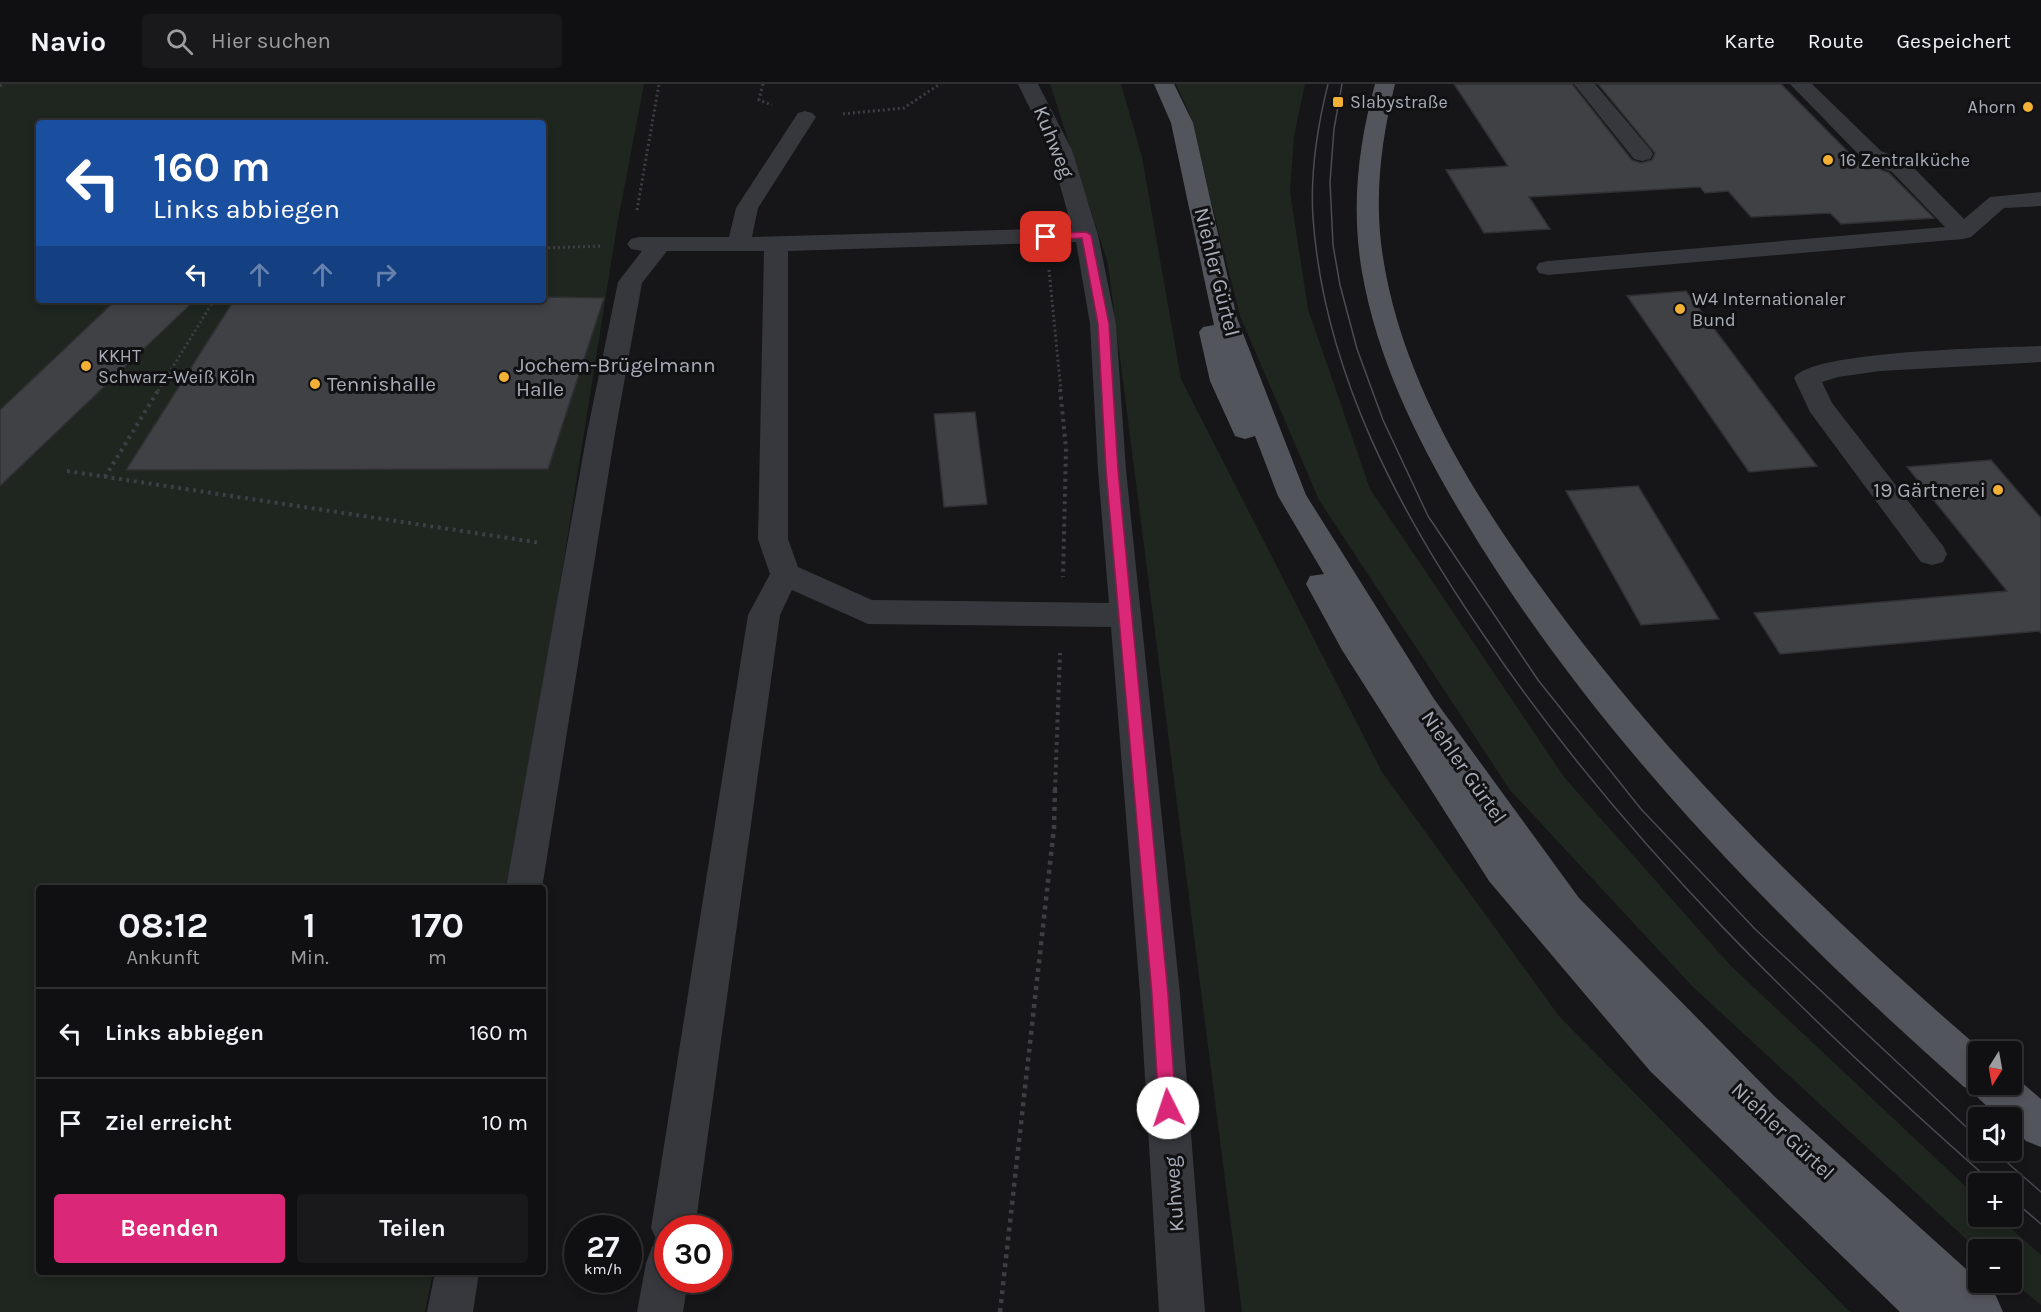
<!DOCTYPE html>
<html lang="de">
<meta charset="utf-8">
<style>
body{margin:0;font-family:Karla,sans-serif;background:#19191b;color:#f1f3f6;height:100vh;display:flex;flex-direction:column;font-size:22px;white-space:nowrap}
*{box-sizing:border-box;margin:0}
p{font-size:20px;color:#9c9d9f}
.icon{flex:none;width:33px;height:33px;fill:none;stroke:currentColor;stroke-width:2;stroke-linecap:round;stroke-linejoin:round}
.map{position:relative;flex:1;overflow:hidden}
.panel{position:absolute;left:36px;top:801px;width:510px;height:390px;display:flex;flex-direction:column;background:#101012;border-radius:6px;box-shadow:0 3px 9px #0003,0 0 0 2px #303032}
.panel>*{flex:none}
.hud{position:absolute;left:36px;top:36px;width:510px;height:183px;border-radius:6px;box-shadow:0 3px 9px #0003,0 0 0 2px #303032;background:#1a4fa0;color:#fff;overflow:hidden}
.needle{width:39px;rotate:191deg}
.fabs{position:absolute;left:1968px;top:957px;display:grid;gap:12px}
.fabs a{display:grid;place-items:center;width:54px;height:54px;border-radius:6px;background:#101012;box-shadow:0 3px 9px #0003,0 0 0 2px #303032;font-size:30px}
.speed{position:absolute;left:564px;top:1131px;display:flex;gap:12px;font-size:30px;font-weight:700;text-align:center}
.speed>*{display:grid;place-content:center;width:78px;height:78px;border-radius:50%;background:#101012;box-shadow:0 3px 9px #0003,0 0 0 2px #303032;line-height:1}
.speed small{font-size:15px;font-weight:400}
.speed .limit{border:9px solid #d22;background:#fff;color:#111}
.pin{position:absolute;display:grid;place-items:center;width:51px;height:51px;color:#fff;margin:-26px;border-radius:12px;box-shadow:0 3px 9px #0006}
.me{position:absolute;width:66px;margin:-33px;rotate:356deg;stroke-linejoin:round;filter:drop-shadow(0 0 4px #0008)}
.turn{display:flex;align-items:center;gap:21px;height:126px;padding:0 18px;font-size:27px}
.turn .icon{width:78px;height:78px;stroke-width:2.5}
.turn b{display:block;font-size:42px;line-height:51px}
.lanes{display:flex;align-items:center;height:57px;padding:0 18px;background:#0003;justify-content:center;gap:30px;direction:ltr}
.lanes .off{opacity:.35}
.eta{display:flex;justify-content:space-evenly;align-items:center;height:102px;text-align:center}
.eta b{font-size:36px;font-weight:700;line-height:42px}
.primary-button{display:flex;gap:12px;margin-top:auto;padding:12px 18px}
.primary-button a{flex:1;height:69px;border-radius:6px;background:#db2777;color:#fff;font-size:24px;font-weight:700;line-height:69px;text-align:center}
.primary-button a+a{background:#19191b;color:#f1f3f6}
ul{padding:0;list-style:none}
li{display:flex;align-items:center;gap:18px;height:90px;padding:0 18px;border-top:2px solid #303032}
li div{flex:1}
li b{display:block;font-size:22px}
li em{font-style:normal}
header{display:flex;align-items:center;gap:36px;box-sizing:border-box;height:84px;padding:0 30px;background:#101012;border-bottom:2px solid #303032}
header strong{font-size:28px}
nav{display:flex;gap:33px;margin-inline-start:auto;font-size:21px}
.search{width:420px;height:54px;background:#19191b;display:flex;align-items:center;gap:15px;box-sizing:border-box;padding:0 21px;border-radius:6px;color:#9c9d9f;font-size:22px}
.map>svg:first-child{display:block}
.green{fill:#1e261f;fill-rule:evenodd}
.building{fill:#404145;stroke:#303034;stroke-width:1.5}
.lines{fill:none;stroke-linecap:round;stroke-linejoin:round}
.path-far2{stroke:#3d3f44;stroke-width:3;stroke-dasharray:2 3;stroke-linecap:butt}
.path-far1{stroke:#3d3f44;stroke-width:4;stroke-dasharray:3 4.5;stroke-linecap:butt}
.path{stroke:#3d3f44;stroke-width:4.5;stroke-dasharray:4 5;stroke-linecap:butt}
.minor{fill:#37383d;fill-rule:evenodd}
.major{fill:#53555c;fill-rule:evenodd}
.tram{stroke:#4a4c52;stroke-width:1.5}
.route{fill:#db2777;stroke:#8e194d;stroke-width:1.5}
.poi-dot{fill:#f2b134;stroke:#111113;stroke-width:2}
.labels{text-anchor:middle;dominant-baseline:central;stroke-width:6;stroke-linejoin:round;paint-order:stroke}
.far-poi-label{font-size:18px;fill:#a8adb8;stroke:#111113;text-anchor:start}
.street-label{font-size:21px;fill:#a8adb8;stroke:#111113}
.poi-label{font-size:21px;fill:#a8adb8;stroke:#111113;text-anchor:start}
</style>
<header>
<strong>Navio</strong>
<div class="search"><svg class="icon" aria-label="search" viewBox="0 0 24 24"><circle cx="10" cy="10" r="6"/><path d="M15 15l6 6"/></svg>Hier suchen</div>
<nav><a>Karte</a><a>Route</a><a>Gespeichert</a></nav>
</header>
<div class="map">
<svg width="2041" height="1228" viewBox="0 0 2041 1228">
<rect width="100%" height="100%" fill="#161618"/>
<path class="green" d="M 0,0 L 644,0 L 617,142 L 547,582 L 506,804 L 39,804 L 39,1188 L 433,1188 L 425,1228 L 0,1228 ZM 39,39 L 543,39 L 543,216 L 39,216 Z
M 1050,0 L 1121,0 L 1142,73 L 1181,295 L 1382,688 L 1559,932 L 1850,1228 L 1242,1228 L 1108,180 Z
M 1176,0 L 1305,0 L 1294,52 L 1290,108 L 1308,225 L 1370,405 L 1564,693 L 1730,881 L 1978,1114 L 1978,1132 L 1998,1133 L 2041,1171 L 2041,1221 L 2012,1197 L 2012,1166 L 1978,1166 L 1692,902 L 1510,706 L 1319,416 L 1240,232 L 1189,29 Z"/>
<path class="building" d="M 1454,0 L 1572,0 L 1632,76 L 1641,79 L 1652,76 L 1655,69 L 1598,0 L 1781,0 L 1865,85 L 1877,84 L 1889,89 L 1934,134 L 1841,140 L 1830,129 L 1751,133 L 1728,107 L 1705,109 L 1700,103 L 1529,113 L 1550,145 L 1484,149 L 1446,86 L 1508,82 Z
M 1686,207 L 1817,382 L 1749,388 L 1627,212 Z
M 543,213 L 604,214 L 548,385 L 126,386 L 234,216 L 543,216 Z
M 116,216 L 195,216 L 0,402 L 0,326 Z
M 975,328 L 987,420 L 944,423 L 934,330 Z
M 1991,376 L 2041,434 L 2041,549 L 2039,547 L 1780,570 L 1754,529 L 2007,507 L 1907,383 Z
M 1638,402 L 1719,535 L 1641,541 L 1566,407 Z"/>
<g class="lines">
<path class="path-far2" d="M 763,0 L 759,16 L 772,21
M 0,2 L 4,0
M 843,30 L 904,24 L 940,0
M 637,126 L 659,0
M 543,164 L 602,162
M 1049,186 L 1061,307
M 158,307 L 214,216"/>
<path class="path-far1" d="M 1060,305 L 1066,364 L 1063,493
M 67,387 L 541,459
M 105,393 L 159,305
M 1055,706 L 1060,569"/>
<path class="path" d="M 1000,1228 L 1054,744 L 1055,705"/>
<path class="minor" d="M 1018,0 L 1038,0 L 1072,66 L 1098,151 L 1116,240 L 1126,386 L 1180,910 L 1205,1228 L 1159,1228 L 1140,910 L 1111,543 L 868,540 L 792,506 L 780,531 L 695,1144 L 668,1144 L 668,1196 L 688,1196 L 683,1228 L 637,1228 L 646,1179 L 652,1163 L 659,1160 L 651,1144 L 748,531 L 770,490 L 758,455 L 764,167 L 667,167 L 642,199 L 615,349 L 542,804 L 506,804 L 587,349 L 618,198 L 642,167 L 631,165 L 627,160 L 631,155 L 639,153 L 729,153 L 736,124 L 798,29 L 805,27 L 812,29 L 816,33 L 758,124 L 752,153 L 1072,144 L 1050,66 ZM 1076,158 L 1090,240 L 1098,386 L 1109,519 L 872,516 L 798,483 L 788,455 L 788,167 Z
M 1574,0 L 1595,0 L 1650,65 L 1653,70 L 1650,75 L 1642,77 L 1634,75 Z
M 1790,0 L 1812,0 L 1881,67 L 1908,78 L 1964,135 L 1990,113 L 2041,108 L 2041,122 L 2004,124 L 1971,153 L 1963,155 L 1548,191 L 1539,189 L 1536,184 L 1539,179 L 1548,177 L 1945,143 L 1892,88 L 1865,77 Z
M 2041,262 L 2041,278 L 1880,287 L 1838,293 L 1822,298 L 1832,319 L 1943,462 L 1947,470 L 1943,478 L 1932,481 L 1921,478 L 1810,328 L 1794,294 C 1812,266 2001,264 2041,262 Z
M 435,1188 L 479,1188 L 473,1228 L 427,1228 Z"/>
<path class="major" d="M 1154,0 L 1174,0 L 1193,39 L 1237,234 L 1306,411 L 1434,615 L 1579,814 L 1774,1012 L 1996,1212 L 2003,1228 L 1900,1228 L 1650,987 L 1489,797 L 1342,566 L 1306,500 L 1310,492 L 1324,490 L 1278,412 L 1255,352 L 1245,355 L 1235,352 L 1210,297 L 1199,248 L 1203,243 L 1214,241 L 1171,39 Z
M 1375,0 L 1395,0 C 1382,53 1375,105 1381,159 C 1397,291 1474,413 1551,517 C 1675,686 1825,831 1984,968 L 1978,968 L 1978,1000 L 2012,1000 L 2012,990 L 2041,1015 L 2041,1063 L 2026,1057 L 2012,1044 L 2012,1034 L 2000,1034 L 1978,1014 L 1975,1007 L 1964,1003 C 1783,842 1610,668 1480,461 C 1428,377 1379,286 1362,188 C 1351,124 1358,62 1375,0 Z"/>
<path class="tram" d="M 1328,0 C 1317,44 1310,89 1313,134 C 1324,288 1399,428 1485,553 C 1626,761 1807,935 1994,1100
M 1342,0 L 1334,45 L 1330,98 L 1333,161 L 1340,201 L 1357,265 L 1383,336 L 1428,432 L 1538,596 L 1641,725 L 1755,845 L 1978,1054
M 1993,1066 L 2041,1108
M 2012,1115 L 2041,1140"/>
</g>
<path class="route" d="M 1086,148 L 1091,151 L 1109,240 L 1118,386 L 1168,910 L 1176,1024 L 1174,1030 L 1168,1032 L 1162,1030 L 1159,1024 L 1152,910 L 1106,386 L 1098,240 L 1082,154 L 1046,156 L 1041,153 L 1046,150 Z"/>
<g class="poi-dot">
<rect x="1332" y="12" width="12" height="12" rx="3"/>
<circle cx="2028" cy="23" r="6"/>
<circle cx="1828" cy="76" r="6"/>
<circle cx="1680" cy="225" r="6"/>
<circle cx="86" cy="282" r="6"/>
<circle cx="504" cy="293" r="6"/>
<circle cx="315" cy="300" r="6"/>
<circle cx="1998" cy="406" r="6"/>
</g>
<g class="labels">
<g class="far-poi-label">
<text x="1350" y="18">Slabystraße</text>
<text x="2016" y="23" text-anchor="end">Ahorn</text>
<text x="1840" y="76">16 Zentralküche</text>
<text x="1692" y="215">W4 Internationaler<tspan x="1692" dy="21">Bund</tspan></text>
<text x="98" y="272">KKHT<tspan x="98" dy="21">Schwarz-Weiß Köln</tspan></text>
</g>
<g class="street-label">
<text transform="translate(1054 58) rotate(68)">Kuhweg</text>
<text transform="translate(1217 188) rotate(76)">Niehler Gürtel</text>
<text transform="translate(1464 683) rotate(55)">Niehler Gürtel</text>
<text transform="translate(1783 1047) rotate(43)">Niehler Gürtel</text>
<text transform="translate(1174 1110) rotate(-94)">Kuhweg</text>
</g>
<g class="poi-label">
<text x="516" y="281">Jochem-Brügelmann<tspan x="516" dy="24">Halle</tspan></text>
<text x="327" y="300">Tennishalle</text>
<text x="1986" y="406" text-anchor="end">19 Gärtnerei</text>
</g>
</g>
</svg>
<div class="fabs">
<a><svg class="needle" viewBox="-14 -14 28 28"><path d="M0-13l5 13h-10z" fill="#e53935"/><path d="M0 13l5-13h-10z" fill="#9c9d9f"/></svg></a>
<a><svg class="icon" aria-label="sound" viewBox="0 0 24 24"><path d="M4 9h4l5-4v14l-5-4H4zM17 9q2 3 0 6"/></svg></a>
<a>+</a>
<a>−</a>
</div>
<div class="speed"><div>27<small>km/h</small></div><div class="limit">30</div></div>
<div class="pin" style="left:1046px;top:153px;background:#d93025"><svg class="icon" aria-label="arrive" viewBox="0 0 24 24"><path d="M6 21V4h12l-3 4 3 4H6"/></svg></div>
<svg class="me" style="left:1168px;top:1024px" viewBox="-20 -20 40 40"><circle r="19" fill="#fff"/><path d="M0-13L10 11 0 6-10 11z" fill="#db2777"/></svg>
<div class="hud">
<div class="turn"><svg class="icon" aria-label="left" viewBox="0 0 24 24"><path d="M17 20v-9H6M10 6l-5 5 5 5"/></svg><div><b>160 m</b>Links abbiegen</div></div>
<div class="lanes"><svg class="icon" aria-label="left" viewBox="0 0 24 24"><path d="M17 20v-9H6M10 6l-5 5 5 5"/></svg><svg class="icon off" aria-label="ahead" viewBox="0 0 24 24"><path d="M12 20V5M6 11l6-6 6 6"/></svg><svg class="icon off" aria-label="ahead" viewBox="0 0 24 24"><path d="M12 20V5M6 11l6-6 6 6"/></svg><svg class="icon off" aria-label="right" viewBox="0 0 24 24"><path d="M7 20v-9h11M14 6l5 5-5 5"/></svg></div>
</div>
<section class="panel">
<div class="eta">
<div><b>08:12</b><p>Ankunft</p></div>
<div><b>1</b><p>Min.</p></div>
<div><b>170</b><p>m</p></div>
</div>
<ul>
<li><svg class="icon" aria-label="left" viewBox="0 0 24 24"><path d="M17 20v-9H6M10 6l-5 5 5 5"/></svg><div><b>Links abbiegen</b></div><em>160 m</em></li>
<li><svg class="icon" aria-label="arrive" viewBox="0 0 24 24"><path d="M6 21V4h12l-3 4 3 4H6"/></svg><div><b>Ziel erreicht</b></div><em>10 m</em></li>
</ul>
<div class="primary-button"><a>Beenden</a><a>Teilen</a></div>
</section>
</div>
